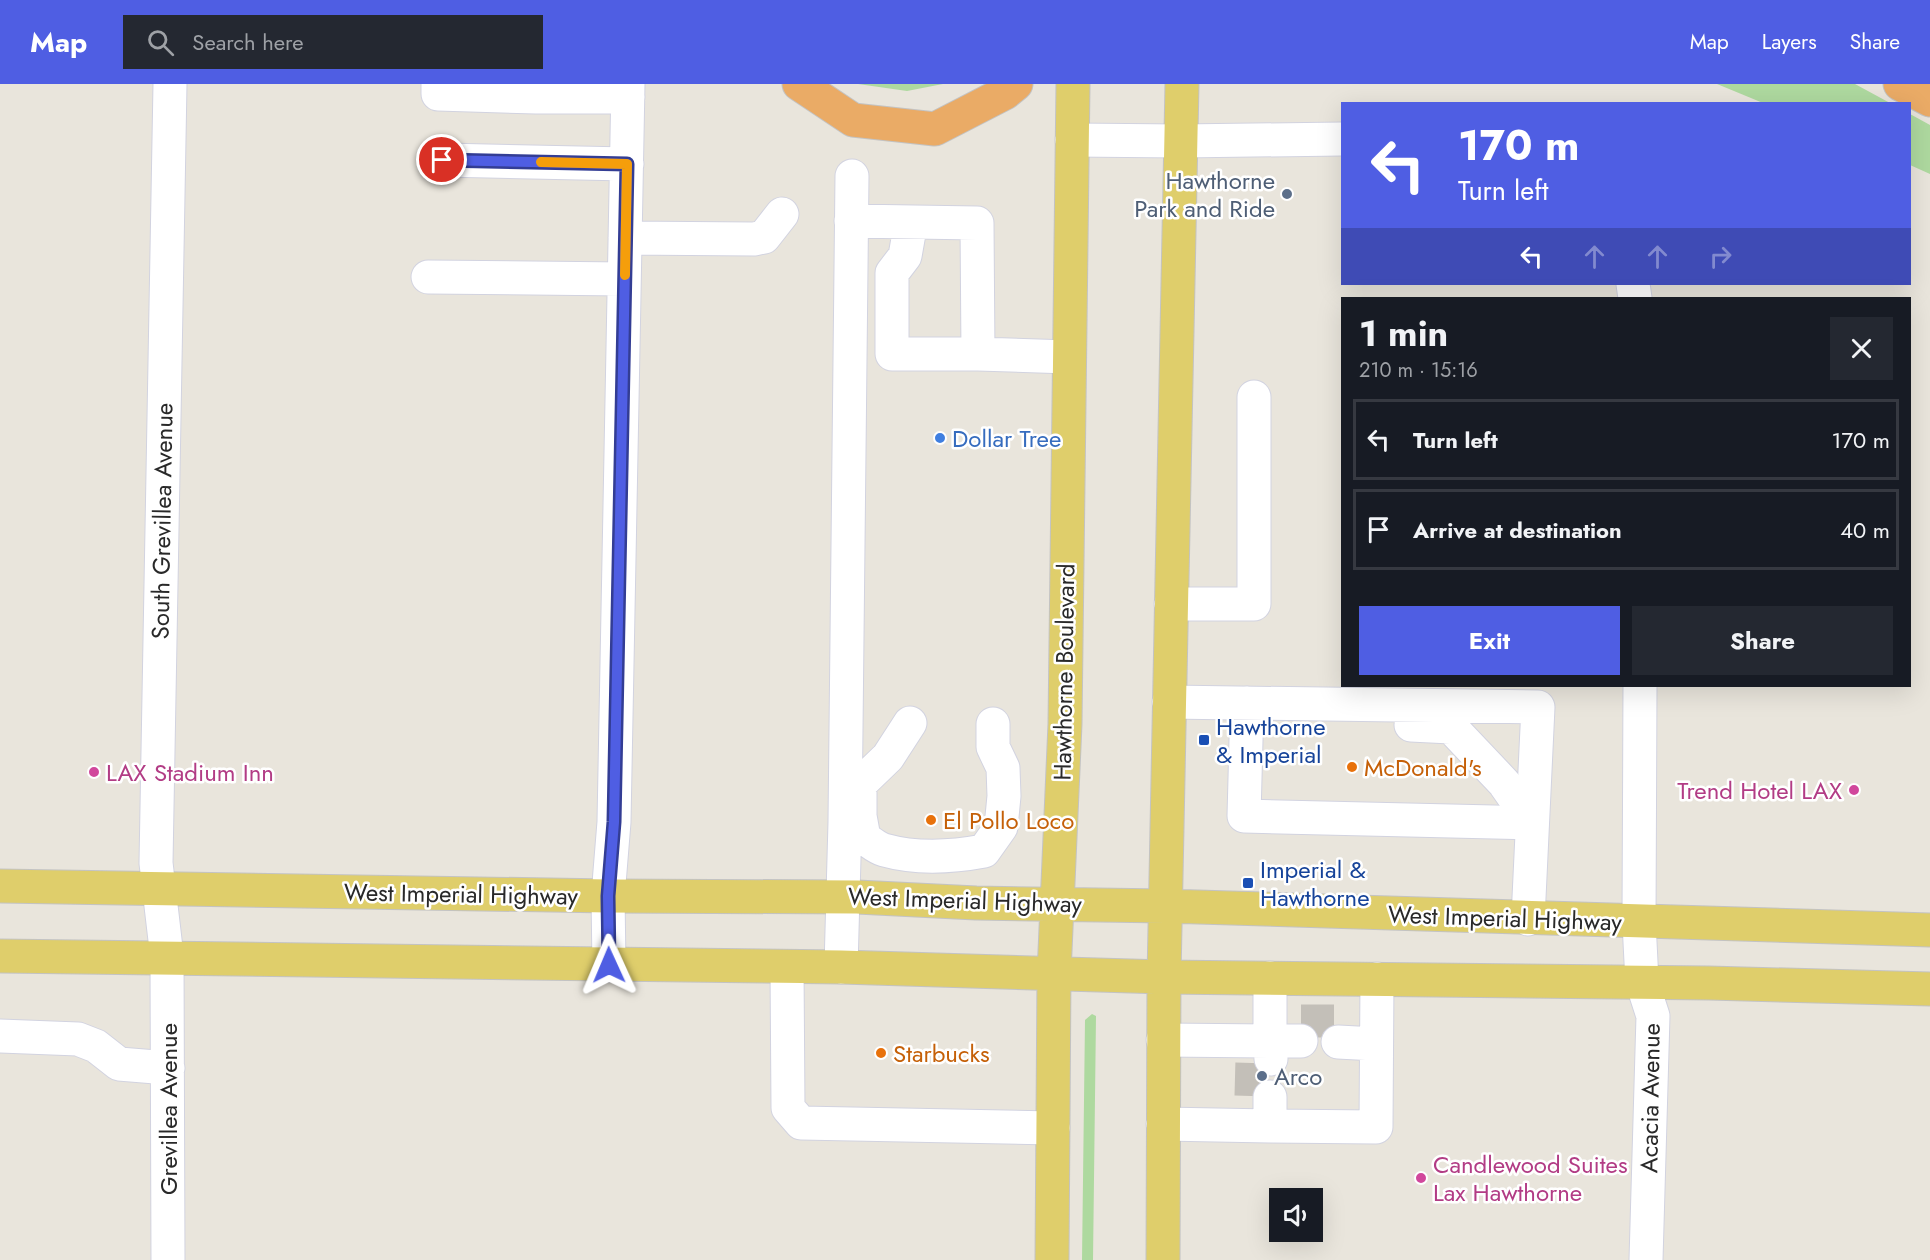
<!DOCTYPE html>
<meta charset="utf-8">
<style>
body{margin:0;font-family:Jost,sans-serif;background:#242831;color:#f1f3f6;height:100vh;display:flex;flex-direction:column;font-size:22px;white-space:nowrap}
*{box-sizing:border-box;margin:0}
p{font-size:20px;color:#9ea1a6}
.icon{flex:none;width:33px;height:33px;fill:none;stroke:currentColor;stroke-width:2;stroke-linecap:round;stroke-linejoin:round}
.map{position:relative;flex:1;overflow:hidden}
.panel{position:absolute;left:1341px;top:213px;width:570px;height:390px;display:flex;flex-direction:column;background:#171b24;border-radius:0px;box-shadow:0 6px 24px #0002}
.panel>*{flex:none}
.top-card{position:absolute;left:1341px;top:18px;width:570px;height:183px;border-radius:0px;box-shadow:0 6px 24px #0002;background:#4f5ee3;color:#fff;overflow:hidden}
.tools{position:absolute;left:1269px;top:1104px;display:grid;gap:12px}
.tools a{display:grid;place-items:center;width:54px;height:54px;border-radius:0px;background:#171b24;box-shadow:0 6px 24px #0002;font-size:30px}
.pin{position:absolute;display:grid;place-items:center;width:51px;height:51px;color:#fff;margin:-26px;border:3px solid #fff;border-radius:50%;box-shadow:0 2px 6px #0007}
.me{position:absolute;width:66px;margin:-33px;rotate:359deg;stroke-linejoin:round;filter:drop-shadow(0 0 4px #0008)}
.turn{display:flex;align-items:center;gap:21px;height:126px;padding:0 18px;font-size:27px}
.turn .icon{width:78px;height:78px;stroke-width:2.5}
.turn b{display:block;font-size:42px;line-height:51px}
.lanes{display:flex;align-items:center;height:57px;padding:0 18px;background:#0003;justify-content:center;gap:30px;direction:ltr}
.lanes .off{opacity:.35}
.round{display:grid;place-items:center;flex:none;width:63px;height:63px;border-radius:0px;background:#242831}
.overview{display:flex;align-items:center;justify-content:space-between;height:102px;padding:0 18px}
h1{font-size:36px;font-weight:700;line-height:45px}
.action{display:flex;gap:12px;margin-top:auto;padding:12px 18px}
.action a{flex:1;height:69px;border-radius:0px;background:#4f5ee3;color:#fff;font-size:24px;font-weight:700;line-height:69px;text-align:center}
.action a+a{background:#242831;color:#f1f3f6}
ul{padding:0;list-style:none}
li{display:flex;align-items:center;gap:18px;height:81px;margin:0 12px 9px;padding:0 6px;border:3px solid #363941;border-radius:0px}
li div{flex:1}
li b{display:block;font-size:22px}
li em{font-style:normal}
header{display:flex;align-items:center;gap:36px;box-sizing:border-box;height:84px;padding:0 30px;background:#4f5ee3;color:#fff}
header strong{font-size:28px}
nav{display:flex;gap:33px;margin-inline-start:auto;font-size:21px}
.search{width:420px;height:54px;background:#242831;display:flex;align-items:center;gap:15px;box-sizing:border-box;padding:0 21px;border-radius:0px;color:#9ea1a6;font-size:22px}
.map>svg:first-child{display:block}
.green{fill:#aed99f}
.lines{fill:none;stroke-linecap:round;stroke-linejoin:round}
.minor-tunnel{stroke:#c3bfb8;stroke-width:33;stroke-dasharray:33 16;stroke-linecap:butt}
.minor-casing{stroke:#d2d3e0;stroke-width:35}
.major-casing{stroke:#c3c3c3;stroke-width:35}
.highway-casing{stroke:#c3c3c3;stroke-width:35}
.minor{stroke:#fff;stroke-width:33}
.major{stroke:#dfce6b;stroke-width:33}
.highway{stroke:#eaab66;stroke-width:33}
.route-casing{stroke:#333d94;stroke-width:15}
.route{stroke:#4f5ee3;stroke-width:10}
.slow{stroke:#f59e0b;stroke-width:10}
.service-dot{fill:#5c6f8a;stroke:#fff;stroke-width:2}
.shop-dot{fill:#3f7fe0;stroke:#fff;stroke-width:2}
.transit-dot{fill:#1a4fb4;stroke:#fff;stroke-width:2}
.food-dot{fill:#e8710a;stroke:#fff;stroke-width:2}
.hotel-dot{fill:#d1479c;stroke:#fff;stroke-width:2}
.labels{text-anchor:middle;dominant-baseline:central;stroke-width:5;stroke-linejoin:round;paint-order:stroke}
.service-label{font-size:24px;fill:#4e5e75;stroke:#fff;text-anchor:end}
.shop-label{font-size:24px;fill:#366cbe;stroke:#fff;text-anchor:start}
.street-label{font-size:24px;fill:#292929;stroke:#fff}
.transit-label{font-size:24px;fill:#164399;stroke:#fff;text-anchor:start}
.food-label{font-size:24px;fill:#c56008;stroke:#fff;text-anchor:start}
.hotel-label{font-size:24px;fill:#b23c85;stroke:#fff;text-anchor:start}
</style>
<header>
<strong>Map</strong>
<div class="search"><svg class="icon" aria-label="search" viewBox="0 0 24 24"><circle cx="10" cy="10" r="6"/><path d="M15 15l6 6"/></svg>Search here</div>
<nav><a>Map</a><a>Layers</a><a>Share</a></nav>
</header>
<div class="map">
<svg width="1930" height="1176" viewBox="0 0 1930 1176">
<rect width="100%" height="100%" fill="#e9e5dc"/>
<path class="green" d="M 858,0 L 943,0 L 907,7 Z
M 1717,0 L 1855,0 L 1890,19 L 1763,19 Z
M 1910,30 L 1930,41 L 1930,90 L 1910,81 Z
M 1092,930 L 1096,932 L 1093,1176 L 1082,1176 L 1085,936 Z"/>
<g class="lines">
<path class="minor-tunnel" d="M 1301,937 L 1338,937
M 1251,1012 L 1252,975"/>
<defs>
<path id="minor" d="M 438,0 L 438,10 L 536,13 L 628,13
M 1072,56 L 1181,57 L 1342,55
M 443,76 L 627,80
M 851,137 L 977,139 L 978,270 L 1069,273
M 911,138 L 905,172 L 892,189 L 892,270 L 978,270
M 625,154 L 754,155 L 764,153 L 782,130
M 428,193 L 624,195
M 1633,200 L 1635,214
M 1171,520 L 1254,520 L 1254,313
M 1640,602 L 1639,838 L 1642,898 L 1653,932 L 1646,1176
M 1169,618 L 1538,623 L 1528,835
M 1247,619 L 1244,732 L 1532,739
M 910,639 L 888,673 L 860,700 L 860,732 L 864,754 C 870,758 877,764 884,766 C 916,775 952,773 984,767 L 1001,743 L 1004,712 L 1003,684 L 993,663 L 993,640
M 1411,641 L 1451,643 L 1504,699 L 1532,739
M 609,881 L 608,812 L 614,738 L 628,0
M 787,883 L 788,1024 L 801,1039 L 1053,1044
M 841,883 L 845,738 L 852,92
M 0,952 L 78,955 L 96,962 L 119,980 L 168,984
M 1163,956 L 1270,957 L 1270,894
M 1338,958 L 1376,960
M 1271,975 L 1270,957 L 1301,957
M 1163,1040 L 1270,1042 L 1270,1013
M 1270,1042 L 1376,1043 L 1377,895
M 168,1176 L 167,873 L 156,779 L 170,0"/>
<path id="major" d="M 0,802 L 608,812 L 857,813 L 976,819 L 1165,822 L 1930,846
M 0,872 L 841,883 L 1164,893 L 1709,899 L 1930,905
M 1052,1176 L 1054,890 L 1065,640 L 1073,0
M 1163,1176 L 1164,893 L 1182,0"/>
<path id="highway" d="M 799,0 L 853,36 L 935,45 L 1005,9 L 1016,0
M 1900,0 L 1930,16"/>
</defs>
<use href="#minor" class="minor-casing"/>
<use href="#major" class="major-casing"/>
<use href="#highway" class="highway-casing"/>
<use href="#minor" class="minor"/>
<use href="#major" class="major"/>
<use href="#highway" class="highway"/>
</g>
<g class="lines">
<defs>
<path id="route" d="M 442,76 L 627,80 L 614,738 L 608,812 L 609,881"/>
</defs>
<use href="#route" class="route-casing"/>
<use href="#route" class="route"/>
<path class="slow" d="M 541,78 L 627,80 L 625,191"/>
</g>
<g class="service-dot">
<circle cx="1287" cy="110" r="6"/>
<circle cx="1262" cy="992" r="6"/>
</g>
<circle class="shop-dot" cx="940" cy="354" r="6"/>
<g class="transit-dot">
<rect x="1198" y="650" width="12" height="12" rx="3"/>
<rect x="1242" y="793" width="12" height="12" rx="3"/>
</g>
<g class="food-dot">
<circle cx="1352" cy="683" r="6"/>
<circle cx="931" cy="736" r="6"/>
<circle cx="881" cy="969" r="6"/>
</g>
<g class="hotel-dot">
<circle cx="94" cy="688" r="6"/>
<circle cx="1854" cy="706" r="6"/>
<circle cx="1421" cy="1094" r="6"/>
</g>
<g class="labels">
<g class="service-label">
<text x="1275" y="96">Hawthorne<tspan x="1275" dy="28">Park and Ride</tspan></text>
<text x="1274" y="992" text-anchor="start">Arco</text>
</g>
<g class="shop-label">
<text x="952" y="354">Dollar Tree</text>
</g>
<g class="street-label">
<text transform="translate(162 437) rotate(-89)">South Grevillea Avenue</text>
<text transform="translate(1064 588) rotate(-89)">Hawthorne Boulevard</text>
<text transform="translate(461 810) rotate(1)">West Imperial Highway</text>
<text transform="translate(965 816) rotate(2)">West Imperial Highway</text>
<text transform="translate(1505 834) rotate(2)">West Imperial Highway</text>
<text transform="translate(1650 1014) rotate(-89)">Acacia Avenue</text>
<text transform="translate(168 1025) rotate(-90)">Grevillea Avenue</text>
</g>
<g class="transit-label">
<text x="1216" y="642">Hawthorne<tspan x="1216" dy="28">&amp; Imperial</tspan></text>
<text x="1260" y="785">Imperial &amp;<tspan x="1260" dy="28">Hawthorne</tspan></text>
</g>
<g class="food-label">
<text x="1364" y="683">McDonald's</text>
<text x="943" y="736">El Pollo Loco</text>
<text x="893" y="969">Starbucks</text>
</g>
<g class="hotel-label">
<text x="106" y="688">LAX Stadium Inn</text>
<text x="1842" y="706" text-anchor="end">Trend Hotel LAX</text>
<text x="1433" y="1080">Candlewood Suites<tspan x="1433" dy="28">Lax Hawthorne</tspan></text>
</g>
</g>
</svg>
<div class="tools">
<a><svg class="icon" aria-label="sound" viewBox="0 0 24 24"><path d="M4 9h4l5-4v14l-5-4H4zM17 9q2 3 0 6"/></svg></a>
</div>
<div class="pin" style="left:442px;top:76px;background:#d93025"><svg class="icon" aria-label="arrive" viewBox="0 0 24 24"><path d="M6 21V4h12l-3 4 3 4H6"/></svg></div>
<svg class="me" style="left:609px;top:881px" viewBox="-20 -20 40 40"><path d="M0-17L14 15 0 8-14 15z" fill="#4f5ee3" stroke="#fff" stroke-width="4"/></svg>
<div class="top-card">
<div class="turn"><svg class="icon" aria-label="left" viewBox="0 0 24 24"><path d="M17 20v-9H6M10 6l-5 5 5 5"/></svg><div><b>170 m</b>Turn left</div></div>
<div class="lanes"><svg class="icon" aria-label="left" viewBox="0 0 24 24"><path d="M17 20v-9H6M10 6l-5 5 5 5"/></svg><svg class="icon off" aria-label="ahead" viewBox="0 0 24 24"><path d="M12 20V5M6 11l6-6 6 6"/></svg><svg class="icon off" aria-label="ahead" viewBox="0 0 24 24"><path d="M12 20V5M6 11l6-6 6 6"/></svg><svg class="icon off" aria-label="right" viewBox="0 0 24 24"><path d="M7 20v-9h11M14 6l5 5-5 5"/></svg></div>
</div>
<section class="panel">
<div class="overview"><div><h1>1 min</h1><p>210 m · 15:16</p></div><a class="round"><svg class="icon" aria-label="close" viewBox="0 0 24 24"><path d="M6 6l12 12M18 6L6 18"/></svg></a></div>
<ul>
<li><svg class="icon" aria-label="left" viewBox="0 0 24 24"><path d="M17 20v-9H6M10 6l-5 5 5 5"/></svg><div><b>Turn left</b></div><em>170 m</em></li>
<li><svg class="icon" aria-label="arrive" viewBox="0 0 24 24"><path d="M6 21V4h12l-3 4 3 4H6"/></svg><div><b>Arrive at destination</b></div><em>40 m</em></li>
</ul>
<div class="action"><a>Exit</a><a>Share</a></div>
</section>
</div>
